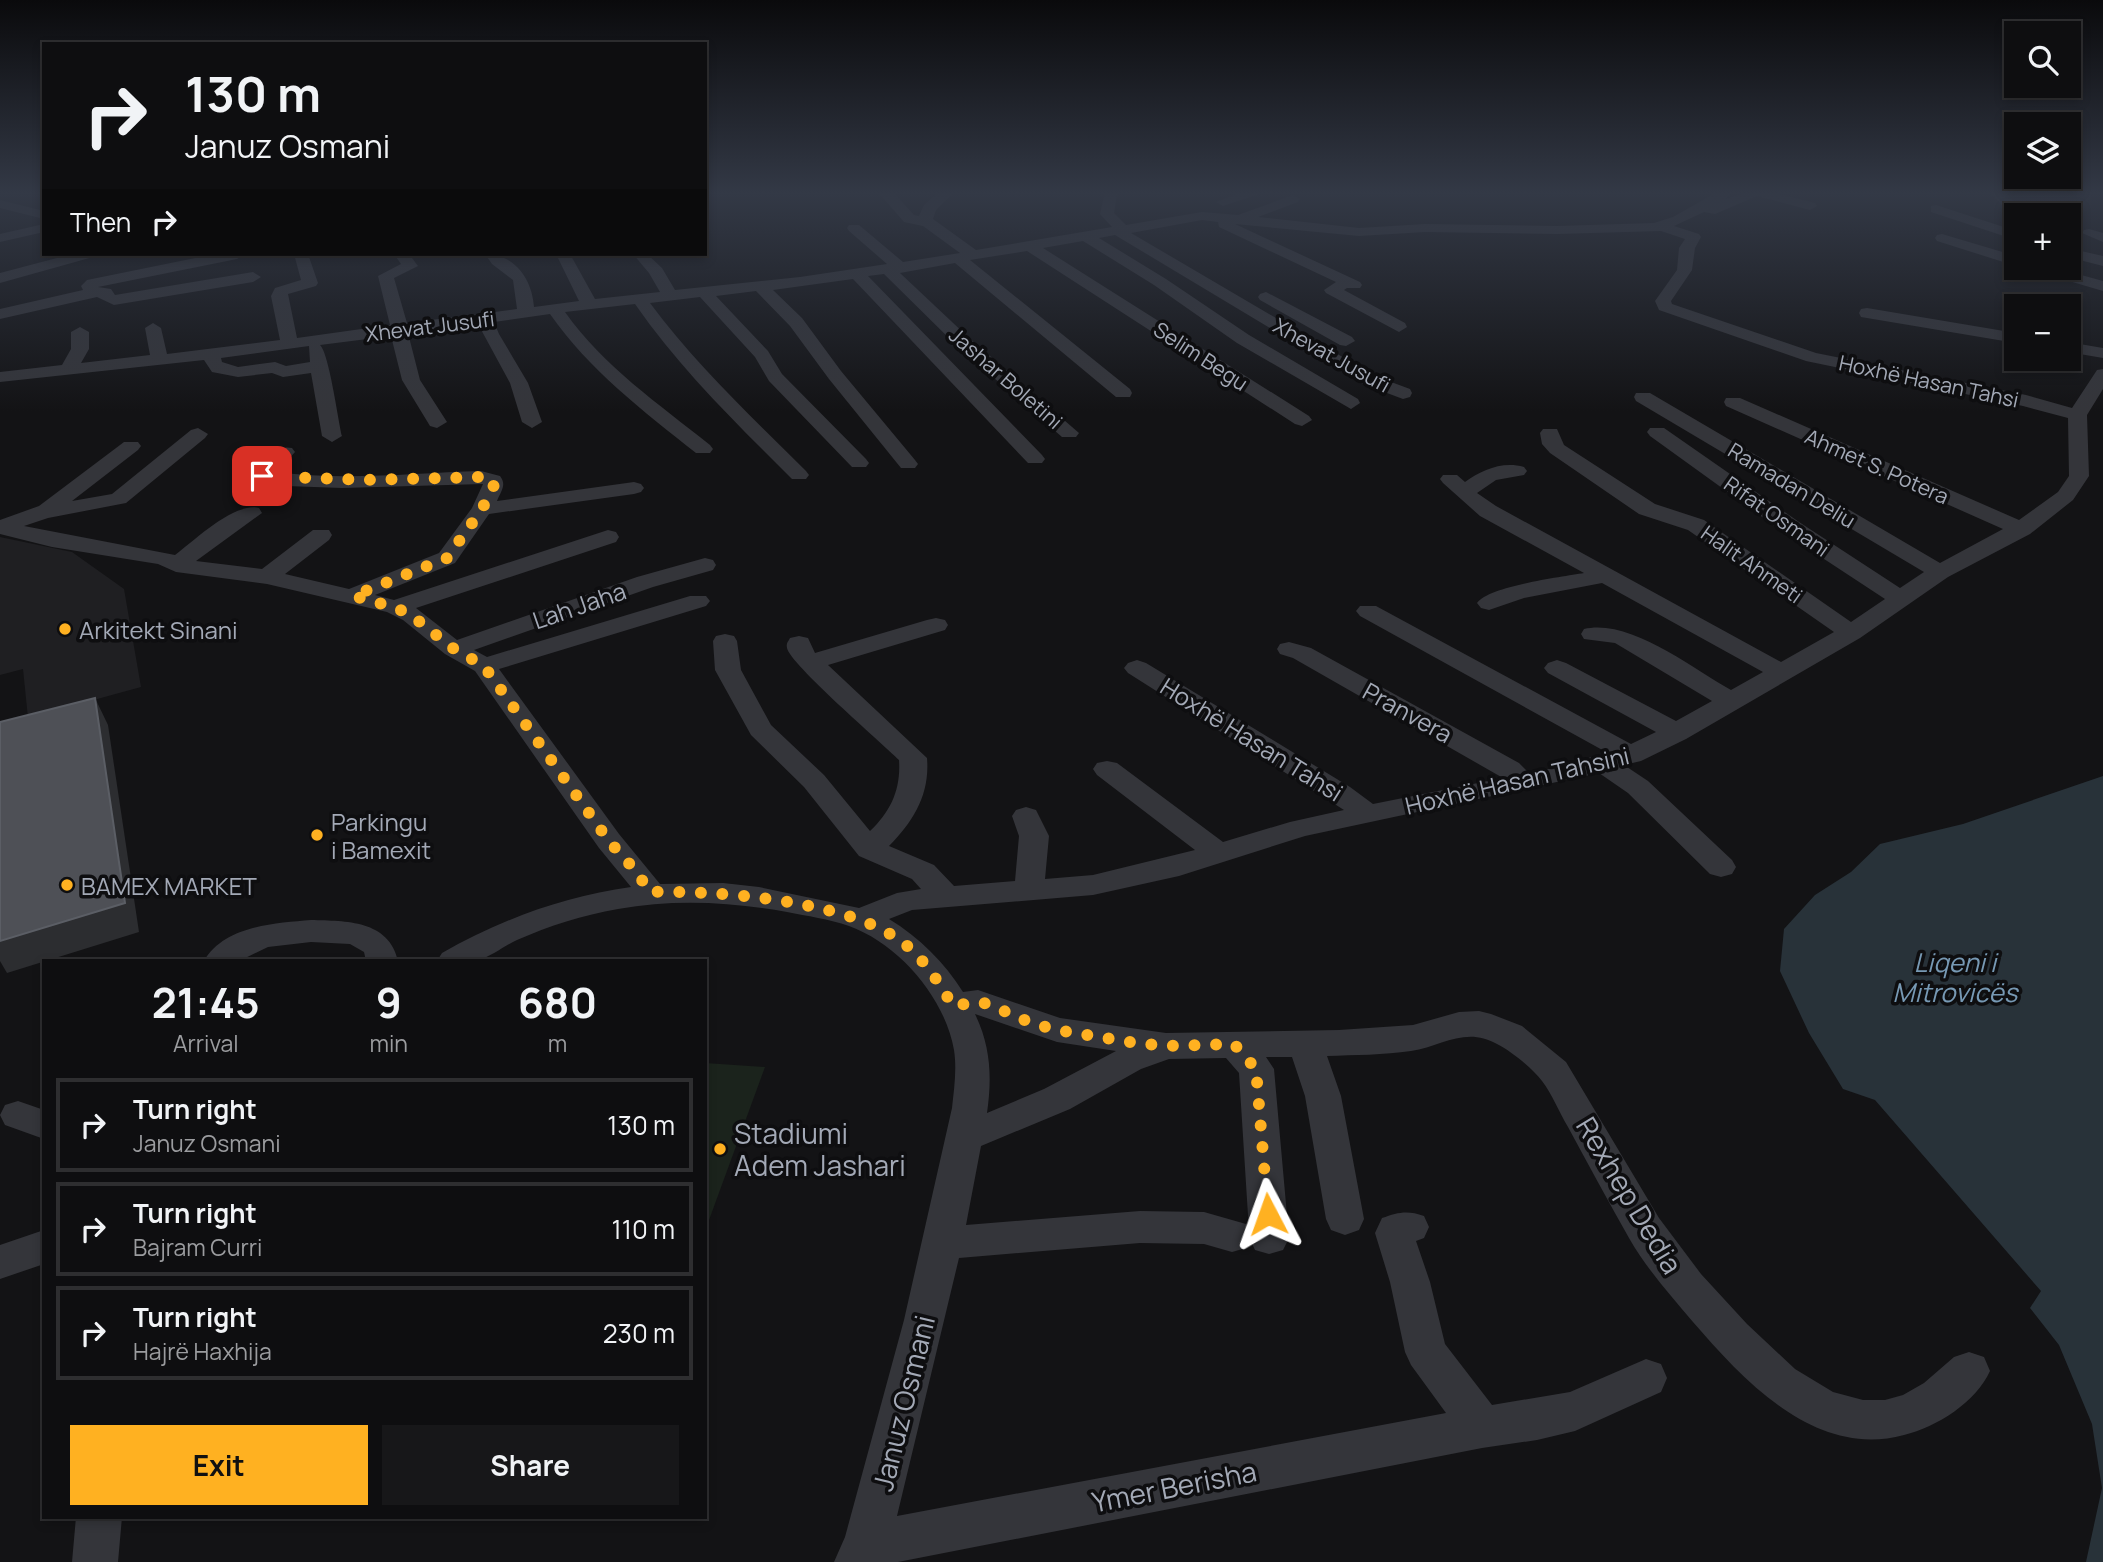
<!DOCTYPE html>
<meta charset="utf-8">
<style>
body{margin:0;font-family:Manrope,sans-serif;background:#171719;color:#f1f3f6;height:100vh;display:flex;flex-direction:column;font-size:26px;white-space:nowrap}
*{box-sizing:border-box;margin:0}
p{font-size:23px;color:#9b9c9f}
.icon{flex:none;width:38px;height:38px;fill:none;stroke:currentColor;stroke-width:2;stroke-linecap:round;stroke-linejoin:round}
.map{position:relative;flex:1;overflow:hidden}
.drawer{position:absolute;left:42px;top:959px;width:665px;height:560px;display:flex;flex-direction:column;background:#0e0e10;border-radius:0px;box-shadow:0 4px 10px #0003,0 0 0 2px #2e2e30}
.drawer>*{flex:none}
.hud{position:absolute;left:42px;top:42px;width:665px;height:214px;border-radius:0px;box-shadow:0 4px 10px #0003,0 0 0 2px #2e2e30;background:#0e0e10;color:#f1f3f6;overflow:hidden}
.buttons{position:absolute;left:2004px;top:21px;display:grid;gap:14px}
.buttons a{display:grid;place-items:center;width:77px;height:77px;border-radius:0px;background:#0e0e10;box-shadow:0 4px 10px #0003,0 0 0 2px #2e2e30;font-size:35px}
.pin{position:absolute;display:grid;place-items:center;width:60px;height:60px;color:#fff;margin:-30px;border-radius:14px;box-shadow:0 4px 10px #0006}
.me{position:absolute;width:77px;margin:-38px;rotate:356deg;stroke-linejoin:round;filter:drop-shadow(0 0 5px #0008)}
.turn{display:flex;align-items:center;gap:24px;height:147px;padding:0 28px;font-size:32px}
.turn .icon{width:91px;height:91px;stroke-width:2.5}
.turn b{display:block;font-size:49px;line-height:60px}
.then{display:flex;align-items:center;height:66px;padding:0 28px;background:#0003;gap:14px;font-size:26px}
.eta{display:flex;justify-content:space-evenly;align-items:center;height:119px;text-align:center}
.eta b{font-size:42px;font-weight:700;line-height:49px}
.cta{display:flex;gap:14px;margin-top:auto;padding:14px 28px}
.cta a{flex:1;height:80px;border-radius:0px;background:#ffb121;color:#111;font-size:28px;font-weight:700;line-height:80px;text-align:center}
.cta a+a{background:#171719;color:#f1f3f6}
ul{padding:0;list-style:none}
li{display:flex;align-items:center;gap:21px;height:94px;margin:0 14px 10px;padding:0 14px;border:4px solid #2e2e30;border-radius:0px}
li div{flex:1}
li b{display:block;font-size:26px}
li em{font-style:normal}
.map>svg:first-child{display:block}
.built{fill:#1f1f22}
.green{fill:#1b231c}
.water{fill:#283239}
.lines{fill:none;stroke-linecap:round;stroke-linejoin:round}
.minor{fill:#34353a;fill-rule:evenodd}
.shaded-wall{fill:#2c2d30}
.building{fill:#4e5056;stroke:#5b5e65;stroke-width:2}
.route{stroke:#ffb121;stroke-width:12;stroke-dasharray:0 21.6}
.poi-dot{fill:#ffb121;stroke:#0e0e10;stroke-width:2.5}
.labels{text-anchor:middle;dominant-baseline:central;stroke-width:7;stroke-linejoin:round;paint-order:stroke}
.far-street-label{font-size:21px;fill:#a3a9b6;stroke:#0e0e10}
.street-label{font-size:24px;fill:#a3a9b6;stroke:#0e0e10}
.poi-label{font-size:24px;fill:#a3a9b6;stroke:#0e0e10;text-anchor:start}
.water-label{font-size:26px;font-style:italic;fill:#7799b4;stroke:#0e0e10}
.near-poi-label{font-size:28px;fill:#a3a9b6;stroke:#0e0e10;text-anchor:start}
.near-street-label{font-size:28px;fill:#a3a9b6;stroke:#0e0e10}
</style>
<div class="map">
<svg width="2103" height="1562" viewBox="0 0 2103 1562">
<rect width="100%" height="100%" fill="#131315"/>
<path class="built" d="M 0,537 L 72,552 L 124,589 L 141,687 L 28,718 L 23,669 L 0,675 Z"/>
<path class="green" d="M 705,1063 L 765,1067 L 705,1231 Z"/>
<path class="water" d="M 2103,776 L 2103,1562 L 2086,1562 L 2102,1488 L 2092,1424 L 2059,1345 L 2030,1308 L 2041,1291 L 1875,1100 L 1843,1089 L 1809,1033 L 1780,971 L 1784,929 L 1815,895 L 1851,872 L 1880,844 L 1963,824 Z"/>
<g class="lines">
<path class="minor" d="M 878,192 L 893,192 L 914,215 L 919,216 L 924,205 L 939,192 L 954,192 L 936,210 L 933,219 L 976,250 L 1112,227 L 1100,214 L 1105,192 L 1115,192 L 1117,195 L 1114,213 L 1126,225 L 1202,212 L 1238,215 L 1293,195 L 1300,199 L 1298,202 L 1258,217 L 1359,228 L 1425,224 L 1557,226 L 1654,223 L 1673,217 L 1717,192 L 1731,192 L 1726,199 C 1757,186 1784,195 1815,203 L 1817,206 L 1810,210 L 1757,196 L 1715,214 L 1704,212 L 1674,226 L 1699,234 L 1701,237 L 1695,248 L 1692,270 L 1671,301 L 1672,304 L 1816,353 L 2026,395 L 2072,408 L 2097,370 L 2103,369 L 2103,389 L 2087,415 L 2089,476 L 2073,500 L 2030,534 L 1948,577 L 1860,638 L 1686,739 L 1641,761 L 1624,765 L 1648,781 L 1732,860 L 1736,867 L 1732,874 L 1721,877 L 1710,874 L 1628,793 L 1599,773 L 1305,836 L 1179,876 L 1093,895 L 912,910 L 889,919 C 920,938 944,962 963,992 L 978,990 L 1060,1018 L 1166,1033 L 1339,1030 L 1413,1025 L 1459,1012 L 1479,1011 L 1491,1014 L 1522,1026 L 1566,1062 L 1659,1218 L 1701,1274 L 1747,1324 L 1795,1369 L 1833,1392 L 1863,1400 L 1885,1400 L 1903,1395 L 1924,1383 L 1954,1357 L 1969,1352 L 1984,1357 L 1990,1371 C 1976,1402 1937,1427 1904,1435 C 1816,1459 1745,1382 1693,1322 C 1671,1296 1646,1268 1629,1238 C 1608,1201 1588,1164 1568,1127 C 1559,1112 1552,1094 1542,1081 C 1532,1068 1511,1051 1497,1044 C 1466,1026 1442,1046 1411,1051 C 1384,1055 1354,1055 1327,1056 L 1341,1096 L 1364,1219 L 1359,1230 L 1345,1235 L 1331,1230 L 1326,1219 L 1305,1096 L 1292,1057 L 1266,1057 L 1274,1069 L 1289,1238 L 1283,1250 L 1269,1254 L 1255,1250 L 1250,1239 L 1246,1248 L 1232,1252 L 1204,1244 L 1140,1243 L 959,1258 L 897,1516 L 1446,1413 L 1411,1365 L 1405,1352 L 1390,1282 L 1375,1233 L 1382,1218 C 1398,1212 1408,1210 1424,1216 L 1429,1227 L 1424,1238 L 1416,1241 L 1430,1282 L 1445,1344 L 1492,1405 L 1570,1392 L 1646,1359 L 1661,1364 L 1667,1378 L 1661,1392 L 1575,1431 L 1537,1440 L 1482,1448 L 898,1562 L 834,1562 L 845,1537 L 904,1320 L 952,1108 C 954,1089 957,1070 954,1050 C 945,998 899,944 849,926 C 829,919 807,916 787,912 C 730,902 675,899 618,909 C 583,915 549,926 517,940 C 504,946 492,956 479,960 C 468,964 449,961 437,961 L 442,953 C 500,920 564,896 631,887 L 599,848 L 475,671 L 445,654 L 403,620 L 387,612 L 267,584 L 176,572 L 158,564 L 52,547 L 0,534 L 0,520 L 39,506 L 124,442 L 138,442 L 141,446 L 138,450 L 72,501 L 112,494 L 191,430 L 198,428 L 208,434 L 205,438 L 126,503 L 48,518 L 24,526 L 175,555 C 195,540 234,502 259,508 L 262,513 L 196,561 L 262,569 L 313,530 L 329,530 L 332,535 L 329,540 L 285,574 L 349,589 L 439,553 L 472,508 L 483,484 L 342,488 L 286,486 L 254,480 L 251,476 L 254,472 C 265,461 275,444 292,448 L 295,452 L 277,472 C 344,481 413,473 481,471 L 500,476 C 507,485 501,491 497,501 L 634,482 L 641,484 L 644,488 L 641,492 L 634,494 L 489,514 L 455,563 L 375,595 L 394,600 L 608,530 L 616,532 L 619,537 L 616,542 L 416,608 L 457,640 L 637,577 L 705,558 L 713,560 L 716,565 L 713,570 L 653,587 L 474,650 L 487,657 L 690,596 L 706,596 L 710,601 L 706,606 L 499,669 L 619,834 L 660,884 L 723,883 L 759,887 L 859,908 L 897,893 L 921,889 L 912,879 L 859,856 L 804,787 L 751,735 L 715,670 L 713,641 L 716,636 L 725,634 L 734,636 L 737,641 L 741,670 L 771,725 L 824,775 L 870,831 C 891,811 901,789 899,760 C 882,743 790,664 787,648 C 786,643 788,642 790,638 L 799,636 L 808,638 L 815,653 L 927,620 L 936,618 L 945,620 L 948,625 L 945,630 L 828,665 L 927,758 C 930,794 914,821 889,846 L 934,865 L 954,886 L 1015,881 L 1019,836 L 1012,816 L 1016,810 L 1026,807 L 1036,810 L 1049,836 L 1045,879 L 1093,875 L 1195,850 L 1097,775 L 1093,769 L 1097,763 L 1107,761 L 1117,763 L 1223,842 L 1290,822 L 1344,810 L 1128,673 L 1124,668 L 1128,663 L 1137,660 L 1146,663 L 1350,787 L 1373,804 L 1503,778 L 1293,658 L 1280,654 L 1277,649 L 1280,644 L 1289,642 L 1311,648 L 1519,763 L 1529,773 L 1568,765 L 1606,752 L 1360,616 L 1356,611 L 1360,606 L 1376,606 L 1631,744 L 1656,732 L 1548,673 L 1544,668 L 1548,663 L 1557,660 L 1566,663 L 1676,721 L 1712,701 L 1615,643 L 1584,639 L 1581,634 L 1584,629 C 1629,618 1692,668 1731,690 L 1763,672 L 1602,583 L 1524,598 L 1489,610 L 1481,608 L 1477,603 C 1489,586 1561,577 1584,573 L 1480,516 L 1443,483 L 1440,479 L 1443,475 L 1457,475 L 1465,482 C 1482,470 1502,461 1524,467 L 1527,471 L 1524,475 L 1496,480 L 1477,493 L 1496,506 L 1781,662 L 1834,632 L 1688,530 L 1639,514 L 1550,453 L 1542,444 L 1540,433 L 1543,429 L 1557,429 L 1564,445 L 1655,504 L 1704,520 L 1851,622 L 1885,599 L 1783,532 L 1650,436 L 1647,432 L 1650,428 L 1664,428 L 1799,522 L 1900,588 L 1924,572 L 1636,401 L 1634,397 L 1636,393 L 1650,393 L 1940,563 L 2003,529 L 1726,406 L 1724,402 L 1726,398 L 1740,398 L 2019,520 L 2058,492 L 2069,476 L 2068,418 L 2023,406 L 1806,361 L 1659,310 L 1655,301 L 1677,270 L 1679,248 L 1685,239 L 1661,231 L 1557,234 L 1425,232 L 1359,236 L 1235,224 L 1360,282 L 1362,285 L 1360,288 L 1347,288 L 1344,290 L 1405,323 L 1407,327 L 1399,332 L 1326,293 L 1324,290 L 1336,282 L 1219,227 L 1218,222 L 1202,220 L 1131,233 L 1375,376 L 1410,389 L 1412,393 L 1410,397 L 1403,399 L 1363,384 L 1115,235 L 1099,238 L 1166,279 L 1249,335 L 1358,399 L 1360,403 L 1351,409 L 1237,343 L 1154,285 L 1083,241 L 1043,248 L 1309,416 L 1312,420 L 1302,426 L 1295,424 L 1027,251 L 970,260 L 1130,389 L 1132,393 L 1130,397 L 1116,397 L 955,263 L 900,273 L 968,337 L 1079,433 L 1076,437 L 1062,437 L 956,345 L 884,274 L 868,276 L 1042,455 L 1045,459 L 1042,463 L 1028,463 L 853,279 L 773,290 L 802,318 L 841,371 L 915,460 L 918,464 L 915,468 L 901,468 L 829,379 L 790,326 L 756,291 L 716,296 L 768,351 L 782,374 L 866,459 L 869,463 L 866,467 L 852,467 L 769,381 L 755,357 L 700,297 L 650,303 C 696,365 752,417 806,471 L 809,475 L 806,479 L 792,479 C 736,423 680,369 635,304 L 565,312 C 603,366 659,404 710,445 L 713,449 L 710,453 L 696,453 C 643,411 589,370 550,314 L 494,322 L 499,334 L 528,383 L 542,422 L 532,428 L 522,422 L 510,383 L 478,324 L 408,333 L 420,380 L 447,422 L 437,428 L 430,426 L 402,380 L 391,336 L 320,345 C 329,353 338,419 342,436 L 332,442 L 322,436 L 311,373 L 283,377 L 272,373 L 238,377 L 212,372 L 204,360 L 0,382 L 0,372 L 62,365 L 71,349 L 71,332 L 80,327 L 89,332 L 89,349 L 81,363 L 150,355 L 145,328 L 153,323 L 161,328 L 167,354 L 280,340 L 271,296 L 275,288 L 301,280 L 294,254 L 308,254 L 318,283 L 316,286 L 288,294 L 297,338 L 390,325 L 378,276 L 401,264 L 394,254 L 409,254 L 418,266 L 394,278 L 407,323 L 517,309 L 513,280 L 492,264 L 485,254 C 514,254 532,278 534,307 L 579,301 L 556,254 L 570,254 L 595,299 L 660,292 L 649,273 L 633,254 L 647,254 L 662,268 L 675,290 L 800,277 L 887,264 L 849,231 L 847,228 L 849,225 L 859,225 L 903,262 L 960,253 L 923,226 L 904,222 ZM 309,346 L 310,362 L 286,366 L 275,362 L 238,367 L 222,362 L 221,358 ZM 975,1014 L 1057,1042 L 1116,1051 L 1044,1089 L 987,1113 C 992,1078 991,1047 975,1014 ZM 1226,1058 L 1239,1073 L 1249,1231 L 1246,1224 L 1204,1212 L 1140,1211 L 966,1225 L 981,1146 L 1070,1109 L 1141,1069 L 1169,1059 Z
M 1242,192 L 1265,192 L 1223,206 L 1216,202 Z
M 1990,192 L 2005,192 L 2014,202 L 2007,206 L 2002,205 Z
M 0,200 L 44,211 L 44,219 L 0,208 Z
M 1936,205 L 2016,231 L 2016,240 L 1931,212 L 1931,206 Z
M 44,224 L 44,232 L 0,242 L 0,234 Z
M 2089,229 L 2103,233 L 2103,242 L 2082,233 L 2084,230 Z
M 1942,234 L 2016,256 L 2016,266 L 1937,241 L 1935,238 L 1937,235 Z
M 2068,248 L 2103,256 L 2103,266 L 2068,257 Z
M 72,254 L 96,254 L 93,257 L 0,283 L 0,273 Z
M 215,254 L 245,254 L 237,259 L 98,287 L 111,289 L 115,295 L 253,272 L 261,277 L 253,282 L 114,305 L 97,297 L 0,319 L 0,309 L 83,290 L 81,286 L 87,280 Z
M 2032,268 L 2056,268 L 2103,281 L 2103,291 L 2035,271 Z
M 1266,292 L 1352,337 L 1355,341 L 1346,346 L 1340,345 L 1260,300 L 1258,297 L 1260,294 Z
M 1867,308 L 2016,333 L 2016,343 L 1861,317 L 1859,313 L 1861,309 Z
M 2068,342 L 2103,348 L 2103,358 L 2068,352 Z
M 311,920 C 346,921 389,920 398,961 L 366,961 L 364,952 L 350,944 L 311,942 L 268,947 L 239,961 L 204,961 C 224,926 275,923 311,920 Z
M 18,1101 L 44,1110 L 44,1139 L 5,1125 L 0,1115 L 5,1105 Z
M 44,1230 L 44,1264 L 0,1279 L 0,1245 Z
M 76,1517 L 122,1517 L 118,1562 L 72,1562 Z"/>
</g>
<path class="shaded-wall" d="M 95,698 L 108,725 L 139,932 L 7,973 L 0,961 L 0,941 Z"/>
<path class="building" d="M 95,698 L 125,903 L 0,941 L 0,722 Z"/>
<linearGradient id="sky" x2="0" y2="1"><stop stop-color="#0a0a0c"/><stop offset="0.47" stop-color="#333946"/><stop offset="1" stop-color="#333946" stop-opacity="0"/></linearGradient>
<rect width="2103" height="411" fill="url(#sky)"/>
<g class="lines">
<path class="route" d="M 262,476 L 365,480 L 481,477 L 493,480 L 494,485 L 482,509 L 447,558 L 353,596 L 394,607 L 411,615 L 454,649 L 484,666 L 609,841 L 635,870 L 650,892 C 716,890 841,901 895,937 C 921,953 938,981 953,1006 L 978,1002 L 988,1004 L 1031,1023 L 1057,1030 L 1136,1043 L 1166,1046 L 1234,1044 L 1256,1069 L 1268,1214"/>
</g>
<g class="poi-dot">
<circle cx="65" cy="629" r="7"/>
<circle cx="317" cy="835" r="7"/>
<circle cx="67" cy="885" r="7"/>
<circle cx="720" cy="1149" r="7"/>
</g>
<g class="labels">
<g class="far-street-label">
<text transform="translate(430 326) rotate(-7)">Xhevat Jusufi</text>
<text transform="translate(1332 355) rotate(29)">Xhevat Jusufi</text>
<text transform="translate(1201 356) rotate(33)">Selim Begu</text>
<text transform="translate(1006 378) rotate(41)">Jashar Boletini</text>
<text transform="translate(1929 381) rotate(12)">Hoxhë Hasan Tahsi</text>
<text transform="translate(1877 466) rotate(24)">Ahmet S. Potera</text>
<text transform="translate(1792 485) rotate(31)">Ramadan Deliu</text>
<text transform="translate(1777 516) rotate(35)">Rifat Osmani</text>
<text transform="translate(1752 564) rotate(35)">Halit Ahmeti</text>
</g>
<g class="street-label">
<text transform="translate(579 605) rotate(-19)">Lah Jaha</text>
<text transform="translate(1408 712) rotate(29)">Pranvera</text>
<text transform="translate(1252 739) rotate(32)">Hoxhë Hasan Tahsi</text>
<text transform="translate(1517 780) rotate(-13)">Hoxhë Hasan Tahsini</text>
</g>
<g class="poi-label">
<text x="79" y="629">Arkitekt Sinani</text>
<text x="331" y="821">Parkingu<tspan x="331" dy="28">i Bamexit</tspan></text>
<text x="81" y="885">BAMEX MARKET</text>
</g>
<g class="water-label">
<text x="1955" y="962">Liqeni i<tspan x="1955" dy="30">Mitrovicës</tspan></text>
</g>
<g class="near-poi-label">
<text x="734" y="1133">Stadiumi<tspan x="734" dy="32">Adem Jashari</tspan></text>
</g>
<g class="near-street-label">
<text transform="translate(1630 1195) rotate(59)">Rexhep Dedia</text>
<text transform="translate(903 1403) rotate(-76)">Januz Osmani</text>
<text transform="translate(1174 1486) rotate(-11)">Ymer Berisha</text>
</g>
</g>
</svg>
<div class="buttons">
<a><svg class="icon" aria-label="search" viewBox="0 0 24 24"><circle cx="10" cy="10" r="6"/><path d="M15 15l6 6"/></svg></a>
<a><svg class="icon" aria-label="layers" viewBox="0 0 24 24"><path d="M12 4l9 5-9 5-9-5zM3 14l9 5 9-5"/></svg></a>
<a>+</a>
<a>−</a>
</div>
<div class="pin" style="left:262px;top:476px;background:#d93025"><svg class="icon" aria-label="arrive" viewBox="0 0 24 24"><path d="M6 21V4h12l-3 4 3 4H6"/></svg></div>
<svg class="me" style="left:1268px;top:1214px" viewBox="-20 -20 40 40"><path d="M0-17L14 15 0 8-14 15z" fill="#ffb121" stroke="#fff" stroke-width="4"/></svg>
<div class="hud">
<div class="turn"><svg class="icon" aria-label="right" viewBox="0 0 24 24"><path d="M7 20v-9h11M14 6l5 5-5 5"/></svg><div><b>130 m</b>Januz Osmani</div></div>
<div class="then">Then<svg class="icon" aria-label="right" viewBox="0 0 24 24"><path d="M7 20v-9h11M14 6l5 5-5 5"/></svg></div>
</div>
<section class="drawer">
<div class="eta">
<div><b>21:45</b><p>Arrival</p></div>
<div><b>9</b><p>min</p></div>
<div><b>680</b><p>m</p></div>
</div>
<ul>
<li><svg class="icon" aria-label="right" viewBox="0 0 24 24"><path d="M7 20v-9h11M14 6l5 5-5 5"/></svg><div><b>Turn right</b><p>Januz Osmani</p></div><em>130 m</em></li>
<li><svg class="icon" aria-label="right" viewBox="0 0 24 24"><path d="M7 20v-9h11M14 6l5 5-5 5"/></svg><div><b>Turn right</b><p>Bajram Curri</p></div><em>110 m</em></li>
<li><svg class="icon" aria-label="right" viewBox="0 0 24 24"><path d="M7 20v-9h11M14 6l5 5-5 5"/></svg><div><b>Turn right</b><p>Hajrë Haxhija</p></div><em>230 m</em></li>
</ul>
<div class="cta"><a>Exit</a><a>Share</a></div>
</section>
</div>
